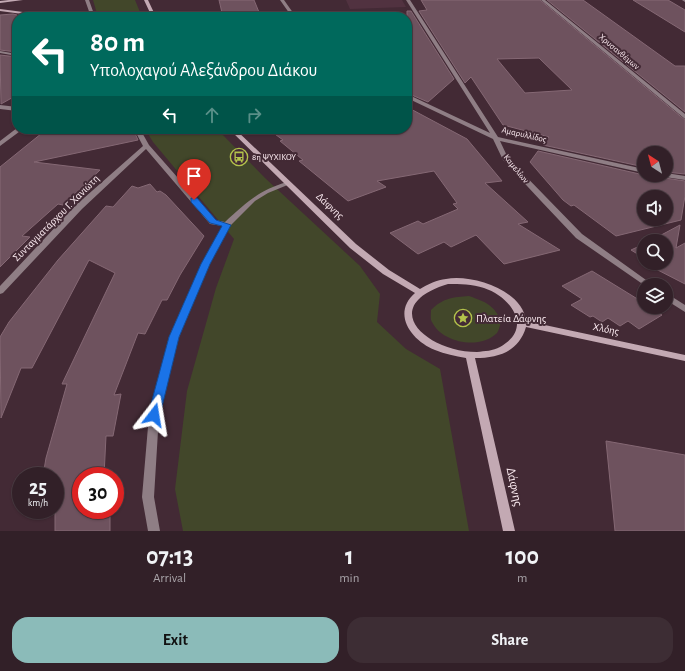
<!DOCTYPE html>
<meta charset="utf-8">
<style>
body{margin:0;font-family:"Alegreya Sans",sans-serif;background:#3d2d34;color:#f1f3f6;height:100vh;display:flex;flex-direction:column;font-size:15px;white-space:nowrap}
*{box-sizing:border-box;margin:0}
p{font-size:13px;color:#a8a3a8}
.icon{flex:none;width:22px;height:22px;fill:none;stroke:currentColor;stroke-width:2;stroke-linecap:round;stroke-linejoin:round}
.map{position:relative;height:531px;overflow:hidden}
.side{display:flex;flex-direction:column;background:#322028;flex:1}
.side>*{flex:none}
.top-card{position:absolute;left:12px;top:12px;width:400px;height:122px;border-radius:16px;box-shadow:0 1px 3px #0004,0 0 0 1px #4d3e45;background:#00695c;color:#fff;overflow:hidden}
.needle{width:26px;rotate:324deg}
.tools{position:absolute;left:637px;top:146px;display:grid;gap:8px}
.tools a{display:grid;place-items:center;width:36px;height:36px;border-radius:50%;background:#322028;box-shadow:0 1px 3px #0004,0 0 0 1px #4d3e45;font-size:20px}
.speed{position:absolute;left:12px;top:467px;display:flex;gap:8px;font-size:20px;font-weight:700;text-align:center}
.speed>*{display:grid;place-content:center;width:52px;height:52px;border-radius:50%;background:#322028;box-shadow:0 1px 3px #0004,0 0 0 1px #4d3e45;line-height:1}
.speed small{font-size:10px;font-weight:400}
.speed .limit{border:6px solid #d22;background:#fff;color:#111}
.pin{position:absolute;display:grid;place-items:center;width:34px;height:34px;color:#fff;margin:-41px -17px;border-radius:50% 50% 50% 0;rotate:-45deg;box-shadow:0 0 4px #0007}
.pin .icon{rotate:45deg}
.me{position:absolute;width:44px;margin:-22px;rotate:14deg;stroke-linejoin:round;filter:drop-shadow(0 0 3px #0008)}
.turn{display:flex;align-items:center;gap:14px;height:84px;padding:0 12px;font-size:18px}
.turn .icon{width:52px;height:52px;stroke-width:2.5}
.turn b{display:block;font-size:28px;line-height:34px}
.lanes{display:flex;align-items:center;height:38px;padding:0 12px;background:#0003;justify-content:center;gap:20px;direction:ltr}
.lanes .off{opacity:.35}
.eta{display:flex;justify-content:space-evenly;align-items:center;height:68px;text-align:center}
.eta b{font-size:24px;font-weight:700;line-height:28px}
.button{display:flex;gap:8px;margin-top:auto;padding:8px 12px}
.button a{flex:1;height:46px;border-radius:16px;background:#8bbbb9;color:#111;font-size:16px;font-weight:700;line-height:46px;text-align:center}
.button a+a{background:#3d2d34;color:#f1f3f6}
.map>svg:first-child{display:block}
.built{fill:#513240}
.green{fill:#42472a}
.building{fill:#6e525e;stroke:#856874;fill-rule:evenodd}
.lines{fill:none;stroke-linecap:round;stroke-linejoin:round}
.street{fill:#8f7e85;fill-rule:evenodd}
.secondary{fill:#c3a9b3;fill-rule:evenodd}
.route{fill:#1a73e8;stroke:#114b97}
.labels{text-anchor:middle;dominant-baseline:central;stroke-width:4;stroke-linejoin:round;paint-order:stroke}
.far-street-label{font-size:9px;fill:#fcebf1;stroke:#432a35}
.far-poi-label{font-size:9px;fill:#fcebf1;stroke:#432a35;text-anchor:start}
.street-label{font-size:11px;fill:#fcebf1;stroke:#432a35}
.poi-label{font-size:11px;fill:#fcebf1;stroke:#432a35;text-anchor:start}
.near-street-label{font-size:13px;fill:#fcebf1;stroke:#432a35}
</style>
<div class="map">
<svg width="685" height="531" viewBox="0 0 685 531">
<rect width="100%" height="100%" fill="#432a35"/>
<path class="built" d="M 346,0 L 402,0 L 406,7 L 350,9 Z"/>
<path class="green" d="M 93,0 L 135,0 L 142,17 L 98,17 Z
M 145,129 L 217,129 L 265,178 L 360,266 L 380,294 L 377,322 L 406,349 L 440,369 L 469,531 L 183,531 L 175,489 L 187,391 L 216,288 L 234,239 L 153,142 Z
M 469,296 C 486,302 494,305 501,321 C 500,325 499,330 497,333 C 480,350 442,343 432,322 C 430,319 431,314 431,310 C 443,298 453,297 469,296 Z"/>
<path class="building" d="M 219,0 L 254,0 L 261,17 L 223,17 Z
M 421,0 L 540,0 L 685,120 L 685,174 L 666,172 L 666,153 L 644,153 L 644,167 L 543,145 L 549,137 L 503,125 L 471,77 L 465,83 L 419,11 L 427,10 ZM 539,58 L 572,90 L 525,93 L 497,59 Z
M 547,0 L 583,0 L 675,66 L 685,66 L 685,112 Z
M 633,0 L 668,0 L 685,10 L 685,32 Z
M 407,11 L 411,11 L 454,79 L 428,102 L 407,93 Z
M 13,14 L 17,15 L 17,52 L 0,50 L 0,15 Z
M 0,55 L 17,57 L 17,95 L 1,104 Z
M 407,107 L 467,139 L 502,181 L 485,183 L 528,222 L 518,224 L 560,250 L 504,264 L 476,235 L 451,247 L 444,242 L 418,254 L 390,233 L 418,221 L 423,224 L 458,209 L 453,204 L 457,203 L 434,171 L 377,181 L 386,187 L 348,201 L 299,161 L 303,160 L 280,141 L 283,140 L 268,129 L 407,129 Z
M 47,129 L 133,129 L 138,140 L 34,162 L 100,170 L 63,205 L 58,204 L 22,236 L 30,237 L 0,267 L 0,167 Z
M 538,151 L 644,175 L 661,175 L 665,178 L 685,181 L 685,196 L 681,220 L 616,236 L 574,205 L 571,206 L 563,200 L 530,162 ZM 644,197 L 666,197 L 666,219 L 644,219 Z
M 150,184 L 157,192 L 160,191 L 166,195 L 204,236 L 180,275 L 167,300 L 162,300 L 145,334 L 138,333 L 114,395 L 121,394 L 113,436 L 106,436 L 104,476 L 81,476 L 81,510 L 110,510 L 110,531 L 55,531 L 55,476 L 43,476 L 46,458 L 67,384 L 62,384 L 115,273 L 89,260 L 32,368 L 21,368 L 1,418 L 0,337 L 9,322 L 58,260 L 106,206 L 113,207 L 132,186 L 138,188 Z
M 680,225 L 676,248 L 685,243 L 685,284 L 650,266 L 653,264 L 651,263 L 666,263 L 666,241 L 650,241 Z
M 644,244 L 644,258 L 631,250 Z
M 592,271 L 644,303 L 644,307 L 650,307 L 662,315 L 639,329 L 628,321 L 620,326 L 608,318 L 602,322 L 593,316 L 590,317 L 571,305 L 582,299 L 562,286 Z
M 606,441 L 685,455 L 685,531 L 615,531 Z"/>
<g class="lines">
<path class="street" d="M 85,0 L 89,0 L 95,17 L 91,17 Z
M 280,0 L 284,0 L 296,17 L 292,17 Z
M 406,0 L 410,0 L 498,137 L 644,169 L 644,173 L 500,141 L 508,158 L 582,234 L 653,285 L 644,285 L 576,238 L 541,201 L 503,160 L 493,139 L 407,98 L 407,94 L 409,95 L 490,133 Z
M 541,0 L 545,0 L 685,114 L 685,119 Z
M 682,0 L 685,0 L 685,2 Z
M 0,51 L 17,54 L 17,56 L 0,53 Z
M 0,105 L 17,107 L 17,111 L 0,109 Z
M 17,128 L 23,129 L 0,146 L 0,141 Z
M 134,129 L 140,129 L 149,145 L 215,220 L 225,222 C 246,203 259,190 287,182 L 290,184 L 268,193 L 255,201 L 230,226 L 209,265 L 179,337 L 159,415 L 154,497 L 160,531 L 148,531 L 142,497 L 149,415 L 169,337 L 201,265 L 223,226 L 210,224 L 146,149 L 82,209 L 3,293 L 0,294 L 0,286 L 76,205 L 143,146 Z
M 666,173 L 685,176 L 685,180 L 665,177 L 662,175 L 666,175 Z
M 666,293 L 685,305 L 685,312 L 666,300 Z"/>
<path class="secondary" d="M 9,0 L 23,0 L 0,3 L 0,1 Z
M 144,0 L 148,0 L 156,17 L 152,17 Z
M 0,9 L 54,16 L 56,17 L 45,17 L 0,11 Z
M 229,129 L 235,129 L 356,244 L 389,270 L 420,289 C 428,284 437,280 446,279 C 472,274 523,290 526,321 L 685,355 L 685,361 L 526,327 C 519,351 499,358 475,358 L 515,531 L 503,531 L 466,358 C 455,356 445,354 435,350 C 412,341 391,314 415,293 L 383,274 L 350,248 ZM 448,284 C 460,284 472,284 484,288 C 511,297 534,328 500,347 C 493,351 485,351 477,352 C 426,352 376,306 448,284 Z"/>
</g>
<path class="route" d="M 191,198 L 197,198 L 216,220 L 231,225 L 210,264 L 179,337 L 160,415 L 158,418 L 150,418 L 148,415 L 169,337 L 201,264 L 222,226 L 210,223 L 191,202 Z"/>
<defs>
<symbol id="bus-ring" viewBox="-11 -11 22 22"><circle r="9.5" fill="#432a35" stroke="#b3c24b" stroke-width="1.5"/><path d="M-5-6H5V4H4V6H2V4H-2V6H-4V4H-5ZM-3.5-4V0h7V-4ZM-3.5 1.2v1.5H-2V1.2ZM2 1.2v1.5H3.5V1.2Z" fill="#b3c24b"/></symbol>
<symbol id="sight-ring" viewBox="-11 -11 22 22"><circle r="9.5" fill="#432a35" stroke="#b3c24b" stroke-width="1.5"/><path d="M0-6L1.8-2.2L6-1.7L2.9 1.2L3.7 5.4L0 3.3L-3.7 5.4L-2.9 1.2L-6-1.7L-1.8-2.2Z" fill="#b3c24b"/></symbol>
</defs>
<g fill-rule="evenodd">
<use href="#bus-ring" x="229" y="147" width="20" height="20"/>
<use href="#sight-ring" x="453" y="308" width="20" height="20"/>
</g>
<g class="labels">
<g class="far-street-label">
<text transform="translate(619 52) rotate(40)">Χρυσανθέμων</text>
<text transform="translate(524 135) rotate(13)">Αμαρυλλίδος</text>
<text transform="translate(516 169) rotate(51)">Καμελίων</text>
</g>
<g class="far-poi-label">
<text x="252" y="157">8η ΨΥΧΙΚΟΥ</text>
</g>
<g class="street-label">
<text transform="translate(330 206) rotate(43)">Δάφνης</text>
<text transform="translate(56 218) rotate(-45)">Συνταγματάρχου Γ. Χανιώτη</text>
<text transform="translate(606 329) rotate(12)">Χλόης</text>
</g>
<g class="poi-label">
<text x="476" y="318">Πλατεία Δάφνης</text>
</g>
<g class="near-street-label">
<text transform="translate(514 487) rotate(78)">Δάφνης</text>
</g>
</g>
</svg>
<div class="tools">
<a><svg class="needle" viewBox="-14 -14 28 28"><path d="M0-13l5 13h-10z" fill="#e53935"/><path d="M0 13l5-13h-10z" fill="#a8a3a8"/></svg></a>
<a><svg class="icon" aria-label="sound" viewBox="0 0 24 24"><path d="M4 9h4l5-4v14l-5-4H4zM17 9q2 3 0 6"/></svg></a>
<a><svg class="icon" aria-label="search" viewBox="0 0 24 24"><circle cx="10" cy="10" r="6"/><path d="M15 15l6 6"/></svg></a>
<a><svg class="icon" aria-label="layers" viewBox="0 0 24 24"><path d="M12 4l9 5-9 5-9-5zM3 14l9 5 9-5"/></svg></a>
</div>
<div class="speed"><div>25<small>km/h</small></div><div class="limit">30</div></div>
<div class="pin" style="left:194px;top:200px;background:#d93025"><svg class="icon" aria-label="arrive" viewBox="0 0 24 24"><path d="M6 21V4h12l-3 4 3 4H6"/></svg></div>
<svg class="me" style="left:154px;top:415px" viewBox="-20 -20 40 40"><path d="M0-17L14 15 0 8-14 15z" fill="#1a73e8" stroke="#fff" stroke-width="4"/></svg>
<div class="top-card">
<div class="turn"><svg class="icon" aria-label="left" viewBox="0 0 24 24"><path d="M17 20v-9H6M10 6l-5 5 5 5"/></svg><div><b>80 m</b>Υπολοχαγού Αλεξάνδρου Διάκου</div></div>
<div class="lanes"><svg class="icon" aria-label="left" viewBox="0 0 24 24"><path d="M17 20v-9H6M10 6l-5 5 5 5"/></svg><svg class="icon off" aria-label="ahead" viewBox="0 0 24 24"><path d="M12 20V5M6 11l6-6 6 6"/></svg><svg class="icon off" aria-label="right" viewBox="0 0 24 24"><path d="M7 20v-9h11M14 6l5 5-5 5"/></svg></div>
</div>
</div>
<section class="side">
<div class="eta">
<div><b>07:13</b><p>Arrival</p></div>
<div><b>1</b><p>min</p></div>
<div><b>100</b><p>m</p></div>
</div>
<div class="button"><a>Exit</a><a>Share</a></div>
</section>
